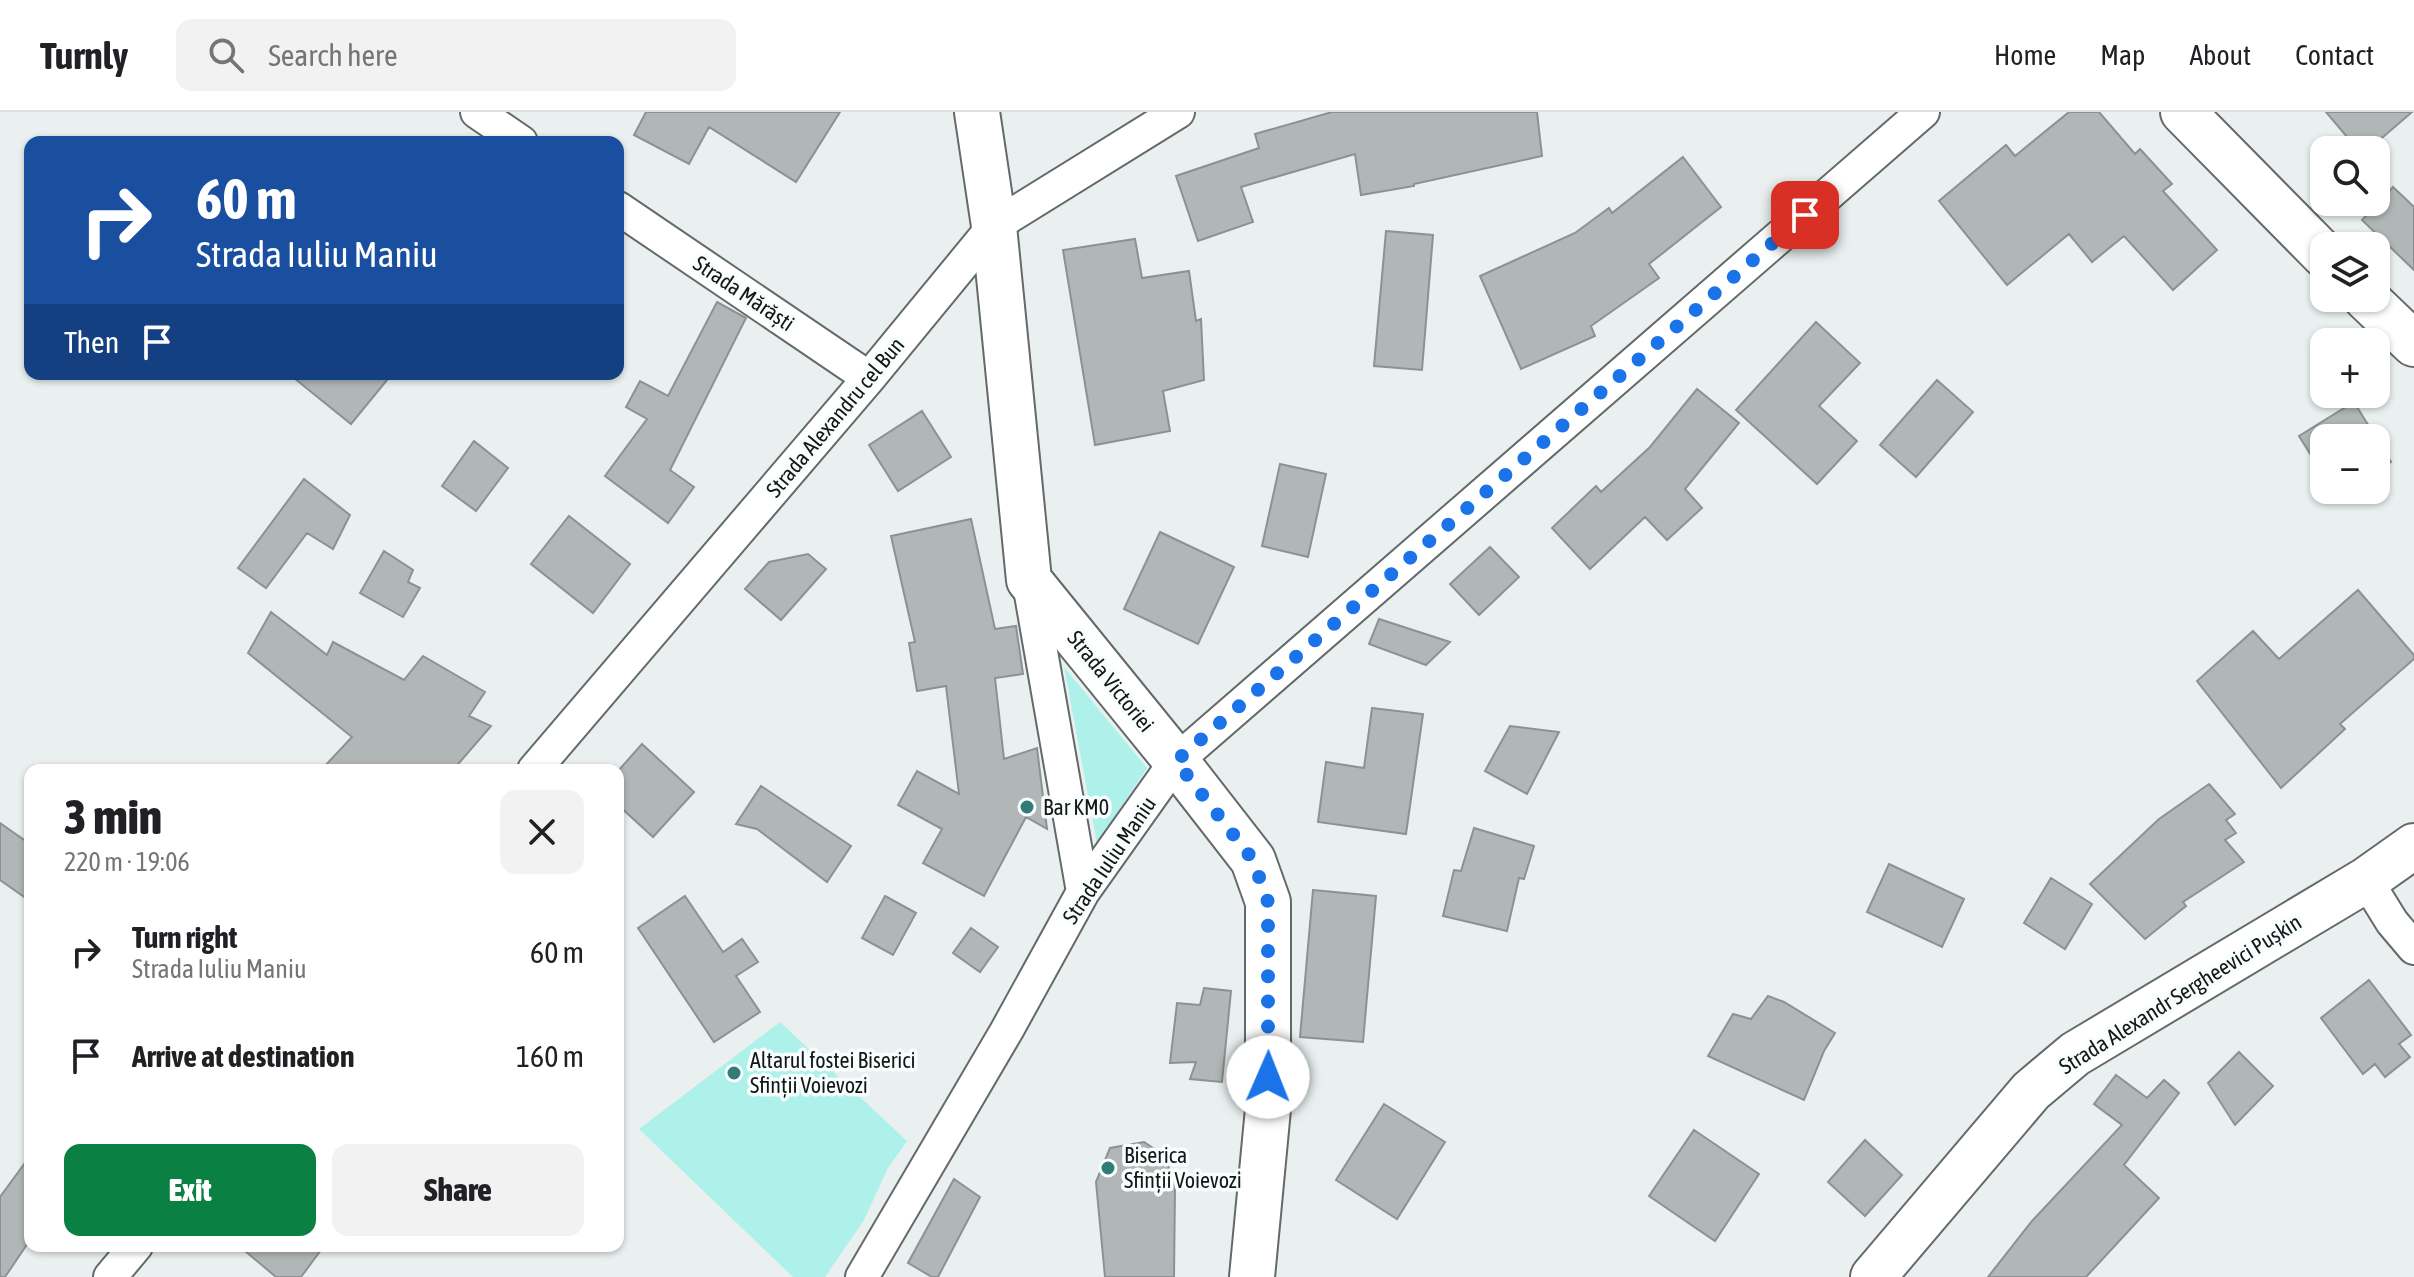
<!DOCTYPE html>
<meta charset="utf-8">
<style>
body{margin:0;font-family:"Asap Condensed",sans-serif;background:#f2f2f2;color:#202124;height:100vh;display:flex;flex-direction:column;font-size:30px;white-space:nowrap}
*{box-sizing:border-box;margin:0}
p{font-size:26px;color:#757577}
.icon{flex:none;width:44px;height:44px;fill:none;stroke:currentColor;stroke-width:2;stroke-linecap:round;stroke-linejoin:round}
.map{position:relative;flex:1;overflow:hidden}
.sheet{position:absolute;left:24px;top:652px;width:600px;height:488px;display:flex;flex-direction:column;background:#fff;border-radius:16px;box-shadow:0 2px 6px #0004}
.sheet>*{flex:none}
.guide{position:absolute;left:24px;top:24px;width:600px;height:244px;border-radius:16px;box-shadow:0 2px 6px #0004;background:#1a4fa0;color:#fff;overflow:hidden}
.tools{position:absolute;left:2310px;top:24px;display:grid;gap:16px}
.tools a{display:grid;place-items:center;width:80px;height:80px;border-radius:16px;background:#fff;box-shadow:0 2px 6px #0004;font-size:40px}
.pin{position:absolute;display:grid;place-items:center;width:68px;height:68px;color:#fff;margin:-34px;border-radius:16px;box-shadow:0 4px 12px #0006}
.me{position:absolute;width:88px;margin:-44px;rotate:1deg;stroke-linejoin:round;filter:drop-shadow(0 0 6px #0008)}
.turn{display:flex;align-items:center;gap:28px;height:168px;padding:0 40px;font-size:36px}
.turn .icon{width:104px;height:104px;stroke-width:2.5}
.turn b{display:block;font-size:56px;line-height:68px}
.then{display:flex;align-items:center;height:76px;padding:0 40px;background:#0003;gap:16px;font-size:30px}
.round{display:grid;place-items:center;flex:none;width:84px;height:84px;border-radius:16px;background:#f2f2f2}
.head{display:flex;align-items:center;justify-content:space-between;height:136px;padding:0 40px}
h1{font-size:48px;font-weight:800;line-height:60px}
.primary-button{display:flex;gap:16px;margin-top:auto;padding:16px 40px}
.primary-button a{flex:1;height:92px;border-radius:16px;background:#0b8043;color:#fff;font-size:32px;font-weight:800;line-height:92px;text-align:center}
.primary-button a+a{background:#f2f2f2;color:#202124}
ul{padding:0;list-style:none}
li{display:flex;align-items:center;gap:24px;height:104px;padding:0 40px}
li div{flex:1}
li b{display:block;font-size:30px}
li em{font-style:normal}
header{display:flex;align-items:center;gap:48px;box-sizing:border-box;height:112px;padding:0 40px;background:#fff;border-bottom:2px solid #e0e0e0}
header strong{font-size:38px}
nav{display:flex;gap:44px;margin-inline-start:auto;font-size:28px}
.search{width:560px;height:72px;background:#f2f2f2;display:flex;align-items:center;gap:20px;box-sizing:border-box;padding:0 28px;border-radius:16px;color:#757577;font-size:30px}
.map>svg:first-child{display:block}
.green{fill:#adf1ea}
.building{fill:#b1b7b6;stroke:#8c9291;stroke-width:2}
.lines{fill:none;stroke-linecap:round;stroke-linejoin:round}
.street-casing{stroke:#646969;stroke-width:36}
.secondary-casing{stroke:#646969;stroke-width:48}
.street{stroke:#fff;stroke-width:32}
.secondary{stroke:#fff;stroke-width:44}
.route{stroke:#1a73e8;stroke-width:14;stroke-dasharray:0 25.2}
.poi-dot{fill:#337b75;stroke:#f7fefd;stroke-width:3}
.labels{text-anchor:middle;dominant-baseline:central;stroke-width:7;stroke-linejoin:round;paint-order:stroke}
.street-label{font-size:22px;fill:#151717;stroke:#f7fefd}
.poi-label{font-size:22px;fill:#151717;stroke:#f7fefd;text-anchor:start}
</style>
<header>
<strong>Turnly</strong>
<div class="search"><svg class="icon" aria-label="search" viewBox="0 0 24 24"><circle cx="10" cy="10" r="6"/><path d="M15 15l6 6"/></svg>Search here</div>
<nav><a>Home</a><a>Map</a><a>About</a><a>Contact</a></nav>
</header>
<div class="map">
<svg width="2414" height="1165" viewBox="0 0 2414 1165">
<rect width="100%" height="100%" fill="#eaf0f0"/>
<path class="green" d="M 1064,555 L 1147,656 L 1097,731 Z
M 780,910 L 907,1029 L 888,1056 L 864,1108 L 825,1165 L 793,1165 L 639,1017 Z"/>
<path class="building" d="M 646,0 L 840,0 L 796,70 L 709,15 L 689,52 L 634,23 Z
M 1332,0 L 1537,0 L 1542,44 L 1414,72 L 1414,74 L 1361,83 L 1355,42 L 1241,75 L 1253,110 L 1198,129 L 1176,64 L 1259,36 L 1255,22 Z
M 2069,0 L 2099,0 L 2135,42 L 2140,37 L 2172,72 L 2163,79 L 2217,138 L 2173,178 L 2124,124 L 2092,150 L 2069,122 L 2007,173 L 1939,89 L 2006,33 L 2015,44 Z
M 2326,0 L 2412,0 L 2368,38 L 2358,38 Z
M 1683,45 L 1721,95 L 1649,152 L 1659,166 L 1591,214 L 1595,224 L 1521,257 L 1480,164 L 1575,121 L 1609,96 L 1612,101 Z
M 2393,75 L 2414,95 L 2414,158 L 2362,108 Z
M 1386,119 L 1433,123 L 1422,258 L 1374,254 Z
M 1135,127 L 1142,166 L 1189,159 L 1196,209 L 1201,207 L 1204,268 L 1163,279 L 1170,319 L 1095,333 L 1063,138 Z
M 717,190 L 746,206 L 670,358 L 694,375 L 668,411 L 605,364 L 647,307 L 626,295 L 640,269 L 668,284 Z
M 1816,210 L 1860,251 L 1819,294 L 1857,329 L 1817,372 L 1736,298 Z
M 289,262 L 392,262 L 351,312 Z
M 1937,268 L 1973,300 L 1916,365 L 1880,333 Z
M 1697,277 L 1739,311 L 1685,377 L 1702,396 L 1667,428 L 1645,405 L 1590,457 L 1552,416 L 1596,374 L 1601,380 L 1650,335 Z
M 2354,290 L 2391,350 L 2376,359 L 2376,326 L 2324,326 L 2324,364 L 2299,324 Z
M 922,299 L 951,345 L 898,379 L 869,333 Z
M 474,329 L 508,356 L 476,399 L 442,374 Z
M 1280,352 L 1326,362 L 1308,445 L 1262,434 Z
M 304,367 L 350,403 L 333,437 L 307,421 L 266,476 L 238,456 Z
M 569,404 L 630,452 L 593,501 L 531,452 Z
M 971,407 L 995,517 L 1016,514 L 1023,562 L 995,566 L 1004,647 L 1037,636 L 1047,717 L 1026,705 L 984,784 L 923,751 L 942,717 L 898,693 L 917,659 L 959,682 L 946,574 L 917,579 L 909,531 L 915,530 L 891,424 Z
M 1160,420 L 1234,455 L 1198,532 L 1124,497 Z
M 1490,435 L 1519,465 L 1479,503 L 1450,472 Z
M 384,439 L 413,458 L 408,470 L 420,476 L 403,505 L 360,481 Z
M 808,442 L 826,457 L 781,508 L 745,477 L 769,450 Z
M 2358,478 L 2414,543 L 2414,547 L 2340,612 L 2345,617 L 2281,676 L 2197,569 L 2253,519 L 2279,547 Z
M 271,500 L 327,543 L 333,530 L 404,568 L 423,544 L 485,580 L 469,604 L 491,614 L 453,658 L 321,658 L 352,625 L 248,541 Z
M 1379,507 L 1450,530 L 1426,553 L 1369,532 Z
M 1372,596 L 1423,602 L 1406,722 L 1318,710 L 1326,650 L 1364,656 Z
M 1510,614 L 1559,620 L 1527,682 L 1485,659 Z
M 642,632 L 694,680 L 653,725 L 618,693 L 618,659 Z
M 2209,672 L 2235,702 L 2226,708 L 2236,721 L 2225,728 L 2244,750 L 2183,790 L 2186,794 L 2145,827 L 2090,772 L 2159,707 Z
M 761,674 L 851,734 L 827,770 L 757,717 L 736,712 Z
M 0,711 L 30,732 L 30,789 L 0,768 Z
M 1474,716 L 1534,734 L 1524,767 L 1519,766 L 1507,819 L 1443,804 L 1454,758 L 1461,759 Z
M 1889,752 L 1964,787 L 1942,835 L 1867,800 Z
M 2051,766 L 2092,792 L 2065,837 L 2024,811 Z
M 1313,778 L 1376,784 L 1363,930 L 1300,925 Z
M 685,784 L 723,840 L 742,827 L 758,850 L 736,864 L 760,900 L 714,930 L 638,816 Z
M 885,784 L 916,801 L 893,843 L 862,826 Z
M 971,816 L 998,835 L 980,860 L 953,841 Z
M 2369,868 L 2411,923 L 2399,932 L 2410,945 L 2385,965 L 2375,952 L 2363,962 L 2321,906 Z
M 1204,876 L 1231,879 L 1222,970 L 1190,967 L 1196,950 L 1170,951 L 1177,891 L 1200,893 Z
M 1768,884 L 1784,890 L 1835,921 L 1824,939 L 1804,988 L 1708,944 L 1733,902 L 1751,907 Z
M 2239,940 L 2273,974 L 2235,1013 L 2208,971 Z
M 2116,963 L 2147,986 L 2164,968 L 2179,981 L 2124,1053 L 2159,1086 L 2086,1165 L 1988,1165 L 2032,1109 L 2122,1013 L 2094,992 Z
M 1384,992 L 1445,1030 L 1397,1107 L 1336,1068 Z
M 1694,1018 L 1759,1062 L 1715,1129 L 1649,1084 Z
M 1865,1028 L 1902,1063 L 1865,1104 L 1828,1070 Z
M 1144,1030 L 1165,1044 L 1175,1076 L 1174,1165 L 1105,1165 L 1096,1070 L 1110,1036 Z
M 30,1044 L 30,1128 L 5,1165 L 0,1165 L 0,1085 Z
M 954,1067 L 980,1085 L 938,1165 L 932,1165 L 908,1151 Z
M 239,1134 L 324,1134 L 301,1165 L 276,1165 Z"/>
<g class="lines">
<defs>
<path id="street" d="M 477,0 L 521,30
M 618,96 L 869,266
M 1029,471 L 1083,780
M 534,658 L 869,266 L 994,114 L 1178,0
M 2366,768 L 2392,810 L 2414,836
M 110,1165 L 136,1134
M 862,1165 L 1007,918 L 1083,780 L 1176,649 L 1923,0"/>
<path id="secondary" d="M 977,0 L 994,114 L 1029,468 L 1176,649 L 1253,748 L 1268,790 L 1268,997 L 1252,1165
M 2183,0 L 2324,143
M 2366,186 L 2414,232
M 1873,1165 L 2031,979 L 2075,942 L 2366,768 L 2414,734"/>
</defs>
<use href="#street" class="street-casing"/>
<use href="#secondary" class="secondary-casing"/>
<use href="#street" class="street"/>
<use href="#secondary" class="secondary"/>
</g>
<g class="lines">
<path class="route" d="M 1268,965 L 1268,790 L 1253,748 L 1176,649 L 1805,103"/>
</g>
<g class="poi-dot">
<circle cx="1027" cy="695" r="8"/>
<circle cx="734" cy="961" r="8"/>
<circle cx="1108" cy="1056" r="8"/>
</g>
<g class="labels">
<g class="street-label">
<text transform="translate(744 181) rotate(34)">Strada Mărăști</text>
<text transform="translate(835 305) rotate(-50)">Strada Alexandru cel Bun</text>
<text transform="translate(1111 569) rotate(51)">Strada Victoriei</text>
<text transform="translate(1109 748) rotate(-56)">Strada Iuliu Maniu</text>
<text transform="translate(2180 882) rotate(-32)">Strada Alexandr Sergheevici Pușkin</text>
</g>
<g class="poi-label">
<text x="1043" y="695">Bar KM0</text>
<text x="750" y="948">Altarul fostei Biserici<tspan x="750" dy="25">Sfinții Voievozi</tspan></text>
<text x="1124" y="1043">Biserica<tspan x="1124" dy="25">Sfinții Voievozi</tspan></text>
</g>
</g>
</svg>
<div class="tools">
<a><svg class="icon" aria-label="search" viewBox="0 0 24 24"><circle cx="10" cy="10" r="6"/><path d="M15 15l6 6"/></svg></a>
<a><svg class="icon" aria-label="layers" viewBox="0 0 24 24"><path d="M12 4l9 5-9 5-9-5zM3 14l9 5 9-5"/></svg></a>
<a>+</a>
<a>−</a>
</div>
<div class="pin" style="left:1805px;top:103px;background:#d93025"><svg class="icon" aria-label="arrive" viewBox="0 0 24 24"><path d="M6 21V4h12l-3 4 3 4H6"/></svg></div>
<svg class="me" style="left:1268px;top:965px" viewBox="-20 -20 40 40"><circle r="19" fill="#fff"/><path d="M0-13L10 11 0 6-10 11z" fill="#1a73e8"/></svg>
<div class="guide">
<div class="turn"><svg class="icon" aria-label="right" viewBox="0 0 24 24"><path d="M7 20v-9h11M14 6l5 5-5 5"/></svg><div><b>60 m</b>Strada Iuliu Maniu</div></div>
<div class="then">Then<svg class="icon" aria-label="arrive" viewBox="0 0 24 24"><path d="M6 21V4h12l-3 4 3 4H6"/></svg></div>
</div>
<section class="sheet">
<div class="head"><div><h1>3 min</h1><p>220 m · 19:06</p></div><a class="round"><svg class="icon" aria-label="close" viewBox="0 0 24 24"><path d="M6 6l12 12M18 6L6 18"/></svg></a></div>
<ul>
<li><svg class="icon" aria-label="right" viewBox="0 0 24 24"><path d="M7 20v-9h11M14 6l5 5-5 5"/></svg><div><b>Turn right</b><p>Strada Iuliu Maniu</p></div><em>60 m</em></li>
<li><svg class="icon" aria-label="arrive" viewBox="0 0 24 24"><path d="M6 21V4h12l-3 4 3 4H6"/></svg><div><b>Arrive at destination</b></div><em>160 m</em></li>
</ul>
<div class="primary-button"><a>Exit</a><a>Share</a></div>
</section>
</div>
